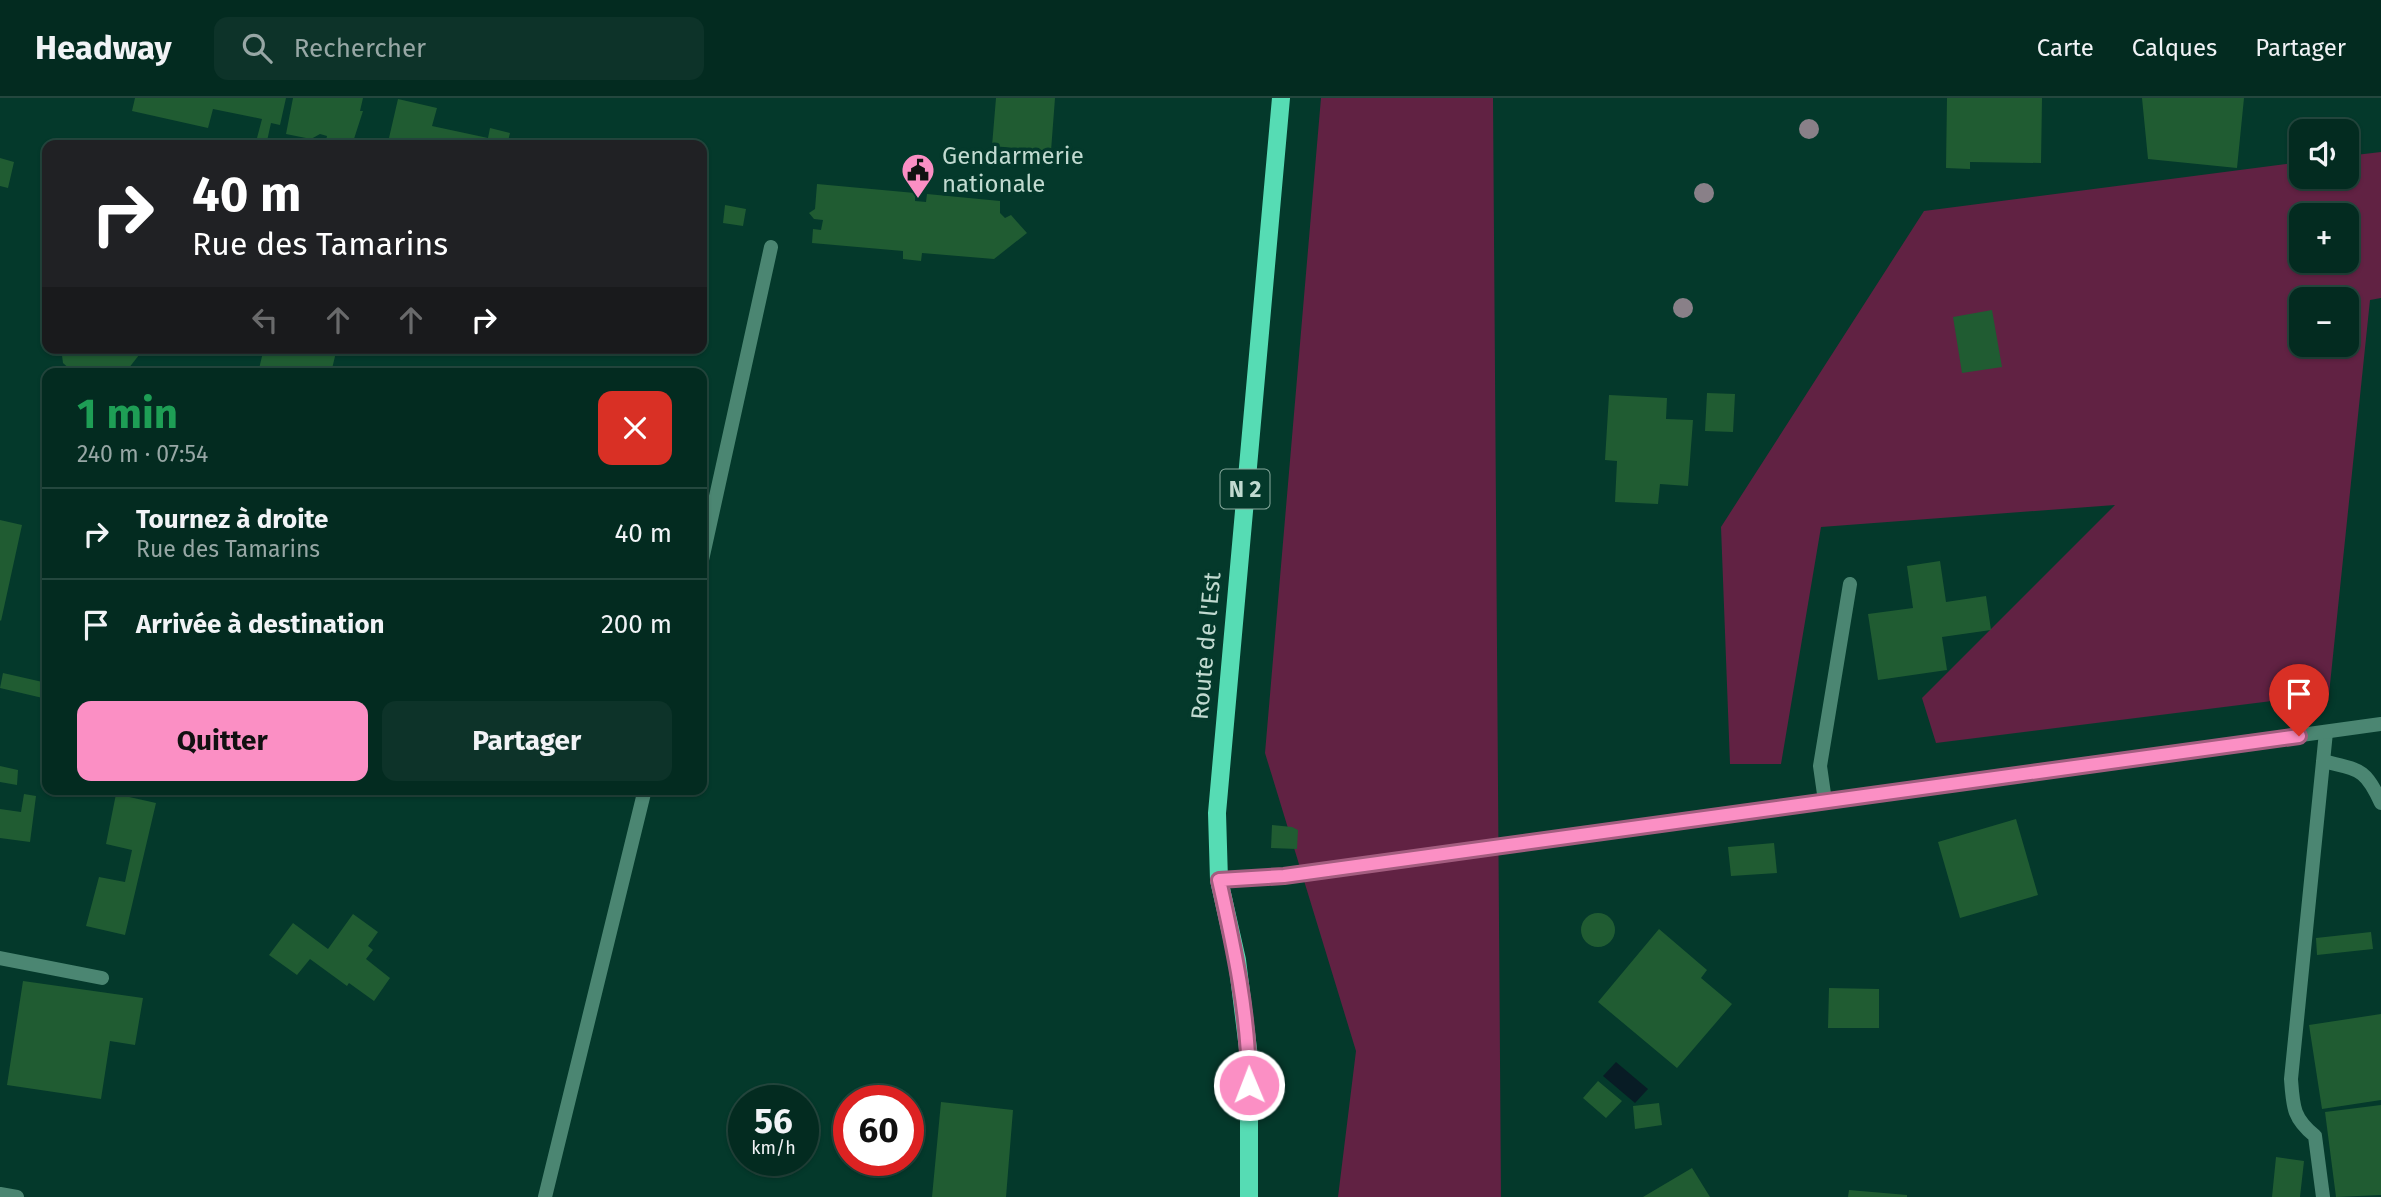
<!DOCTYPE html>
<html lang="fr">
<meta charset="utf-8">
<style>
body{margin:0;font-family:"Fira Sans",sans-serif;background:#0d3329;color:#f1f3f6;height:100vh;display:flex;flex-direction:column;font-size:26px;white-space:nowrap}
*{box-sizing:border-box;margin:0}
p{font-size:23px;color:#97a7a5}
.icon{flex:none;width:38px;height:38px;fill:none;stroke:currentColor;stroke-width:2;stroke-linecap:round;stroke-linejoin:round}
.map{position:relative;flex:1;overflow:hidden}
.panel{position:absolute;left:42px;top:270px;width:665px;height:427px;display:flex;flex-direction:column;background:#032b20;border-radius:14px;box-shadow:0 2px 5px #0004,0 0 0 2px #24473e}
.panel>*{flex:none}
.top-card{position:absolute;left:42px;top:42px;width:665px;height:214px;border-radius:14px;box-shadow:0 2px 5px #0004,0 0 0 2px #24473e;background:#202124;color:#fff;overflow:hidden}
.tools{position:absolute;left:2289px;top:21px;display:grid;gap:14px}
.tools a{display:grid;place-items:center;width:70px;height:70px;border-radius:14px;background:#032b20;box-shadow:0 2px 5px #0004,0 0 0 2px #24473e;font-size:35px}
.speed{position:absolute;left:728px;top:987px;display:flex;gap:14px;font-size:35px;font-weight:700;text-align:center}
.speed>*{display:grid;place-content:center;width:91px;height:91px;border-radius:50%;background:#032b20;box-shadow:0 2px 5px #0004,0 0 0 2px #24473e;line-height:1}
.speed small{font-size:18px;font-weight:400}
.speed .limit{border:10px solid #d22;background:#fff;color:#111}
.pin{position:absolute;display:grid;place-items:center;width:60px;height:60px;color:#fff;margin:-72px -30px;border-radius:50% 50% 50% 0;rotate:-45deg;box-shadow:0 0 7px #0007}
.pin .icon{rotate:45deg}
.me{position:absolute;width:77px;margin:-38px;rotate:359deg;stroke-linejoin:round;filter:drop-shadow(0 0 5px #0008)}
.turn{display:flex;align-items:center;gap:24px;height:147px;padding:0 35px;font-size:32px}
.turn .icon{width:91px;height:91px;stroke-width:2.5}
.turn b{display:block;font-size:49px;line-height:60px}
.lanes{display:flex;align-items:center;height:66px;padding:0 35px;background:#0003;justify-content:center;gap:35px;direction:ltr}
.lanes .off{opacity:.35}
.round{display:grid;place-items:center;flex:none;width:74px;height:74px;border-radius:14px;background:#0d3329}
.head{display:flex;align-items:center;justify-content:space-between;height:119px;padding:0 35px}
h1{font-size:42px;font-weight:700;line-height:52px;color:#1e9e55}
.button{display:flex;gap:14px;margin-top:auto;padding:14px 35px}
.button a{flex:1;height:80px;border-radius:14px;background:#fb8fc4;color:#111;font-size:28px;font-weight:700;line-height:80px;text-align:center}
.button a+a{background:#0d3329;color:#f1f3f6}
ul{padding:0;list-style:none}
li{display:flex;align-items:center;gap:21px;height:91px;padding:0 35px;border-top:2px solid #24473e}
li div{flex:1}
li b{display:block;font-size:26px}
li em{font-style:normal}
header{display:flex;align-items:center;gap:42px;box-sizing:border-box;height:98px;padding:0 35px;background:#032b20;border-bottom:2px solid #24473e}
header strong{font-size:33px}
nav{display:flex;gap:38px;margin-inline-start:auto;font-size:24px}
.search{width:490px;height:63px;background:#0d3329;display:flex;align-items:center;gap:18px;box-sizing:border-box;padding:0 24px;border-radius:14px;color:#97a7a5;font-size:26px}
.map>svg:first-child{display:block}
.green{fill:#612243;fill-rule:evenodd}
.water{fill:#081c25}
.building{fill:#205c32}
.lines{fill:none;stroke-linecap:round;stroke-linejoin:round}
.lane{stroke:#4b8672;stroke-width:14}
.street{stroke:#4b8672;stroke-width:14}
.primary{stroke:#56dcb4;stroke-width:18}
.tree{fill:#898088}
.route-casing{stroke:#a35d7f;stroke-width:18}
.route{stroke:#fb8fc4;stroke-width:12}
.labels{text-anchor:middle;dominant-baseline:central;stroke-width:7;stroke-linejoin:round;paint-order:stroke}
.shield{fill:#04392b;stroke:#88aa9e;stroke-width:2}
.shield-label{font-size:23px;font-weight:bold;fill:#c1dad0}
.poi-label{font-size:24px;fill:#c1dad0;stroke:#04392b;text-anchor:start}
.street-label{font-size:24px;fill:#c1dad0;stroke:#04392b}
</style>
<header>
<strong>Headway</strong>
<div class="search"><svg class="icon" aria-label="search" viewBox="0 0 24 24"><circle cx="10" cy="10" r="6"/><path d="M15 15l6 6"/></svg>Rechercher</div>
<nav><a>Carte</a><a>Calques</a><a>Partager</a></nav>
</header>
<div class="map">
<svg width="2381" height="1099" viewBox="0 0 2381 1099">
<rect width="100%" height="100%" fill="#04392b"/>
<path class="green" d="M 1321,0 L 1493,0 L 1501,1099 L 1338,1099 L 1356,953 L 1265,655 Z
M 2381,54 L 2381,200 L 2370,202 L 2329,596 L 1936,645 L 1922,600 L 2115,407 L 1821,429 L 1781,666 L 1730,666 L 1721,429 L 1924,113 L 2301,64 L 2301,79 L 2347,79 L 2347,58 ZM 2301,117 L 2347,117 L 2347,163 L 2301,163 ZM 2301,201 L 2347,201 L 2347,247 L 2301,247 Z"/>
<path class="water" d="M 1616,964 L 1648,991 L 1635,1005 L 1603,978 Z"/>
<path class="building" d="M 135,0 L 286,0 L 280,27 L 271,25 L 267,43 L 257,40 L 262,21 L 213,11 L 208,30 L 132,13 Z
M 293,0 L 363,0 L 360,13 L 363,13 L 353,44 L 337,40 L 335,47 L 325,47 L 327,38 L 320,36 L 311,41 L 286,36 Z
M 996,0 L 1055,0 L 1051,53 L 992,48 Z
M 1947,0 L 2042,0 L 2041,65 L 1970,64 L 1970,71 L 1946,70 Z
M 2142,0 L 2244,0 L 2237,70 L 2148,61 Z
M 398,1 L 437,10 L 432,28 L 488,40 L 490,30 L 510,35 L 507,47 L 421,47 L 389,40 Z
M 0,60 L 14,64 L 8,90 L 0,88 Z
M 817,86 L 915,95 L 915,103 L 926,104 L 927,96 L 1000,103 L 1000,115 L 1005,120 L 1011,117 L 1027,135 L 994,161 L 922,155 L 921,163 L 903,161 L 903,153 L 812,145 L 813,131 L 821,132 L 823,122 L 814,121 L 809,115 L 815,111 Z
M 725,107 L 746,111 L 743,128 L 723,125 Z
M 1992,212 L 2002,269 L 1962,275 L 1953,219 Z
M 61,250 L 138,250 L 139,257 L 125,275 L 74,275 L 63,265 Z
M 264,250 L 337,250 L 331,275 L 258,275 Z
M 1707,295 L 1735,296 L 1733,334 L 1705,333 Z
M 1609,297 L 1667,300 L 1666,321 L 1693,322 L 1688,388 L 1660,386 L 1658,406 L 1615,404 L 1617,363 L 1605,362 Z
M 0,422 L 22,427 L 1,523 L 0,522 Z
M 1940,463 L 1946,504 L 1986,498 L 1991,532 L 1942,539 L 1947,572 L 1878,582 L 1868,516 L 1913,510 L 1907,468 Z
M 3,575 L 47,585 L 47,601 L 0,590 Z
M 0,668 L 18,672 L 17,687 L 0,684 Z
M 24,696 L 36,698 L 30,744 L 0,740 L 0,711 L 21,714 Z
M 116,696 L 156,705 L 125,837 L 86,828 L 99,779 L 125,784 L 132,752 L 106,746 Z
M 2016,721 L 2038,797 L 1960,820 L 1938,744 Z
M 1272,727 L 1292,729 L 1298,732 L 1297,751 L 1271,750 Z
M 1774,745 L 1777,775 L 1731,778 L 1728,749 Z
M1581 832a17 17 0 1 1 34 0a17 17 0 1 1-34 0Z
M 353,816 L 378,834 L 368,848 L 373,852 L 366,861 L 390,880 L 374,903 L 349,885 L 347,888 L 310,861 L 297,877 L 269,857 L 293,825 L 328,851 Z
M 1659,831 L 1707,872 L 1701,880 L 1732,906 L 1677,970 L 1598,904 Z
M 2371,834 L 2373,851 L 2317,857 L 2316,840 Z
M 23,883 L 143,900 L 135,947 L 110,943 L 101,1001 L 7,987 Z
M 1829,890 L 1879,891 L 1879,930 L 1828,930 Z
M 2381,916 L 2381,1002 L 2322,1011 L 2309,927 Z
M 1598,983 L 1622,1003 L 1606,1020 L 1583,1000 Z
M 941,1004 L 1013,1012 L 1006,1099 L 932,1099 Z
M 1659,1005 L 1662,1027 L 1635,1031 L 1633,1008 Z
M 2381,1007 L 2381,1097 L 2336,1099 L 2325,1014 Z
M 2276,1059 L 2304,1063 L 2300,1099 L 2272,1099 Z
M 1692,1070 L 1710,1099 L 1643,1099 Z
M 1849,1092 L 1907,1097 L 1907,1099 L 1848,1099 Z"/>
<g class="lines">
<path class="lane" d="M 702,462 L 771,149
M 2323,663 C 2358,672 2365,669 2381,705
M 1825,703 L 1820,668 L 1850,486
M 0,860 L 102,880
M 545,1099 L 645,691
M 2323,1099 L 2315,1038 C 2293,1020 2293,1009 2291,981 L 2326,634"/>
<path class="street" d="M 1219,782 L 1284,778 L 2381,626
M 0,1096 L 17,1099"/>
<path class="primary" d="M 1249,1099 L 1249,959 L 1237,862 L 1219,782 L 1217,715 L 1281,0"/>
</g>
<g class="tree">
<circle cx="1809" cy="31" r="10"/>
<circle cx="1704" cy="95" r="10"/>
<circle cx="1683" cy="210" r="10"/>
</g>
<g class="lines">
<defs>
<path id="route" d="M 1249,987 C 1249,918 1234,849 1219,782 L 1284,778 L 2299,638"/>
</defs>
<use href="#route" class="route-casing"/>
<use href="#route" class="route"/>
</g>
<defs>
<symbol id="civic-pin" viewBox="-11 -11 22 30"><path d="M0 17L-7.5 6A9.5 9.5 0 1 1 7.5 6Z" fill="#fb8fc4" stroke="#04392b"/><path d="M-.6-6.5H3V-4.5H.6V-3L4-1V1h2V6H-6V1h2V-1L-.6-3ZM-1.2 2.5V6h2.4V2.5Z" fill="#111"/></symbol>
</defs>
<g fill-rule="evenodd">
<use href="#civic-pin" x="899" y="53" width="38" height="52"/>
</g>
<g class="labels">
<rect class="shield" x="1220.5" y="371.5" width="49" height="39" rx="5"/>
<g class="shield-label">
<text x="1245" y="391">N 2</text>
</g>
<g class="poi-label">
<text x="942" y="58">Gendarmerie<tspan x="942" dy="28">nationale</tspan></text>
</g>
<g class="street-label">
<text transform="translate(1206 548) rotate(-85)">Route de l'Est</text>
</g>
</g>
</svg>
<div class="tools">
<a><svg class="icon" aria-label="sound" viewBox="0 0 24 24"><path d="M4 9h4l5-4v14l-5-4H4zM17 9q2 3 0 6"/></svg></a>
<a>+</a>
<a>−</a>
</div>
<div class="speed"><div>56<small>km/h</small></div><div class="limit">60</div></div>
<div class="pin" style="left:2299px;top:638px;background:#d93025"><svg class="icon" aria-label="arrive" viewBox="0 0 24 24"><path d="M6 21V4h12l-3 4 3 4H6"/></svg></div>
<svg class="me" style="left:1249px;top:987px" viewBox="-20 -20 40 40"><circle r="17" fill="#fb8fc4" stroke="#fff" stroke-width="3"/><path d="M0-11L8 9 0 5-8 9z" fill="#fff"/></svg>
<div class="top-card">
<div class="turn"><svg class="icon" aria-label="right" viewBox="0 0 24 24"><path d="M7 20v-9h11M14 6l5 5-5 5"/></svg><div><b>40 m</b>Rue des Tamarins</div></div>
<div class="lanes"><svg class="icon off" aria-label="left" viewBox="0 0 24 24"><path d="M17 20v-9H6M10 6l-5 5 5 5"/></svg><svg class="icon off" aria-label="ahead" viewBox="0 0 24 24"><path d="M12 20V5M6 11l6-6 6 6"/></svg><svg class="icon off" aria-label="ahead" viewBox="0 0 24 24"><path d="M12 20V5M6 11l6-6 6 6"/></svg><svg class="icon" aria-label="right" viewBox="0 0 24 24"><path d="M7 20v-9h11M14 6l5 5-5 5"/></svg></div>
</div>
<section class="panel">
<div class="head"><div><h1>1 min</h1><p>240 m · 07:54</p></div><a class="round" style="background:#d93025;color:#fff"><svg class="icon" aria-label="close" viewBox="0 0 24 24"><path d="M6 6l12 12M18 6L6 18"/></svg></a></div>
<ul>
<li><svg class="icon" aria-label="right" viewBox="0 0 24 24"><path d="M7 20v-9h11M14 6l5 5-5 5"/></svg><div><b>Tournez à droite</b><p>Rue des Tamarins</p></div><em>40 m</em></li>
<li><svg class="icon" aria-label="arrive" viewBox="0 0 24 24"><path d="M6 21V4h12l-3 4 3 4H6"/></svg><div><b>Arrivée à destination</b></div><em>200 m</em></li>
</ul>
<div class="button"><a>Quitter</a><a>Partager</a></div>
</section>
</div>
